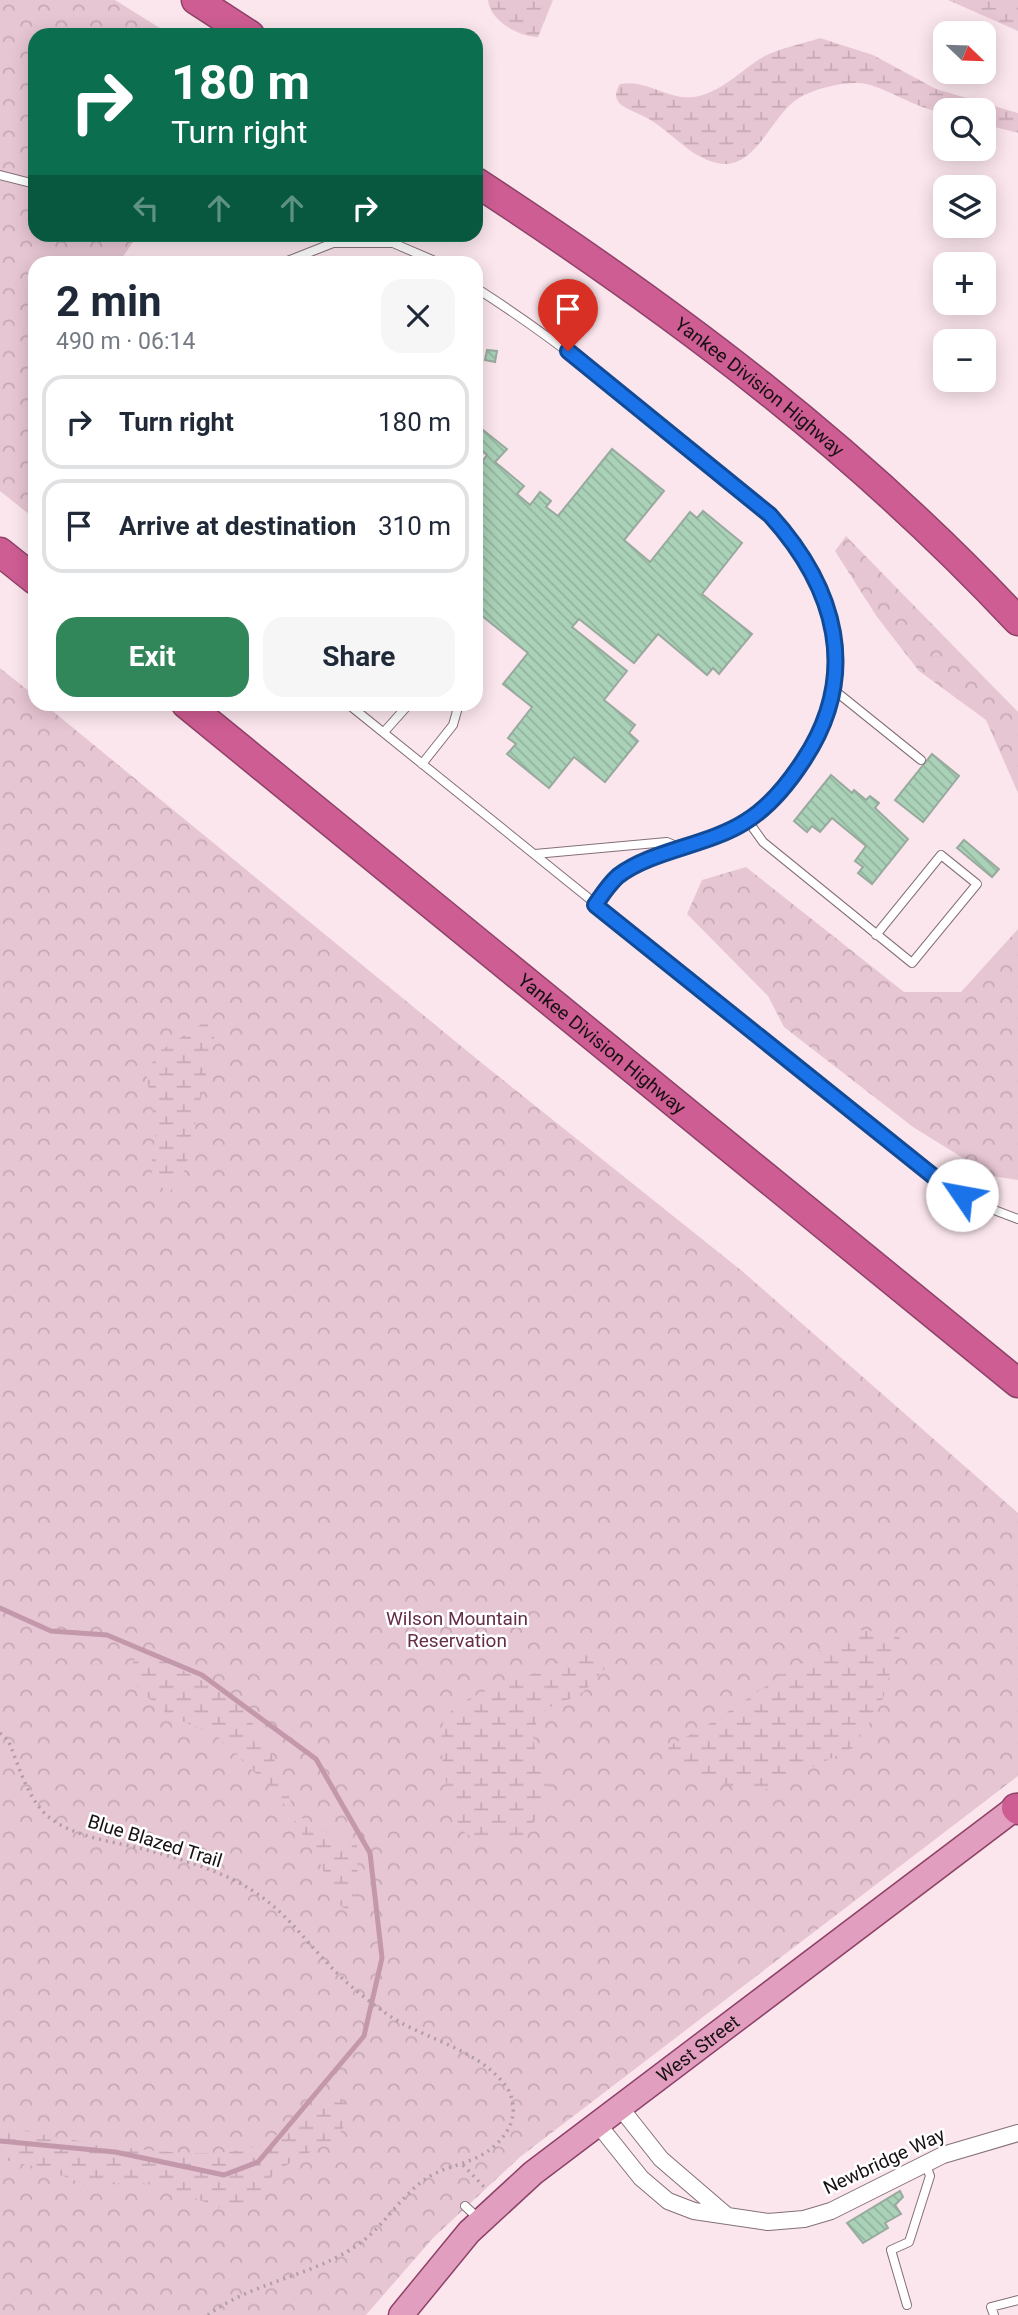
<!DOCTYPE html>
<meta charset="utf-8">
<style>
body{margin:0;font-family:Roboto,sans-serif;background:#f6f6f7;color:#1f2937;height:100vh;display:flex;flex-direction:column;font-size:26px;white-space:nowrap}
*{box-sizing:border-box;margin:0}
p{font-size:23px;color:#747a83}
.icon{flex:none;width:38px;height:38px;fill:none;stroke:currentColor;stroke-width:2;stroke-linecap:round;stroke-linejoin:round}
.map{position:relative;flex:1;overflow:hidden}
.details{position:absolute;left:28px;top:256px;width:455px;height:455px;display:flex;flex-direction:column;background:#fff;border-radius:21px;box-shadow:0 4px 18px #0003}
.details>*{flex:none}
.banner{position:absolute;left:28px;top:28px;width:455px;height:214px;border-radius:21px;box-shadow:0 4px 18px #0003;background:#0b6e4f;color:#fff;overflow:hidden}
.needle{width:46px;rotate:113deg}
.tools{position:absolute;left:933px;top:21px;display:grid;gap:14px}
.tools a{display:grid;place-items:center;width:63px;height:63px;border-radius:14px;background:#fff;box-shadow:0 4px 18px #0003;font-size:35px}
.pin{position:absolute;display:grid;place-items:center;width:60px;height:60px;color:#fff;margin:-72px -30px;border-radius:50% 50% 50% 0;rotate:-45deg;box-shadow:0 0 7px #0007}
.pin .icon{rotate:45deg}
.me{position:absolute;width:77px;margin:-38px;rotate:303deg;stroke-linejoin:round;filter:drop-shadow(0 0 5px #0008)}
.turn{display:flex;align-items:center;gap:24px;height:147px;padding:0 28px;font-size:32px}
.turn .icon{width:91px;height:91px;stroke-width:2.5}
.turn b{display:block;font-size:49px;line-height:60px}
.lanes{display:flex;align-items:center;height:66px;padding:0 28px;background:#0003;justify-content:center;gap:35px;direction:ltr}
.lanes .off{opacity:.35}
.round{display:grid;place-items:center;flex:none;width:74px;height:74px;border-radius:21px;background:#f6f6f7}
.summary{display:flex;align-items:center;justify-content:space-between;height:119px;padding:0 28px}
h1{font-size:42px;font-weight:700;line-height:52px}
.action{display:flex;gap:14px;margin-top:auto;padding:14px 28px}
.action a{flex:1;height:80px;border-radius:21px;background:#32875a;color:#fff;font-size:28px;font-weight:700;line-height:80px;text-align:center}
.action a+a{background:#f6f6f7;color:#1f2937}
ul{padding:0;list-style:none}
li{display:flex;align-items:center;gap:21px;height:94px;margin:0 14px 10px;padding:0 14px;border:4px solid #e0e1e3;border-radius:21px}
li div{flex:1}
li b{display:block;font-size:26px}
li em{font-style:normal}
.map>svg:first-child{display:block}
.forest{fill:url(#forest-crowns)}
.wetland{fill:url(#wetland-marsh)}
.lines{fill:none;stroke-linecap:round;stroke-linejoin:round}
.stream{stroke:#c398aa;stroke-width:5}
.building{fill:url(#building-back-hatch);stroke:#98aa9e;stroke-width:2}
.service-casing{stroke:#847078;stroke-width:10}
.minor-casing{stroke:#847078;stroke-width:18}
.primary-casing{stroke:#8e4267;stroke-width:27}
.motorway-casing{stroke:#8e4267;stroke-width:31}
.path{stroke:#af9ea4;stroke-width:3.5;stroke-dasharray:2 5;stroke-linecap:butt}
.service{stroke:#fff;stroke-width:8}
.minor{stroke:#fff;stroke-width:16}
.primary{stroke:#e29ebe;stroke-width:24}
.motorway{stroke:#ce5d93;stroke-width:28}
.route-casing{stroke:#114b97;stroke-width:18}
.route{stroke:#1a73e8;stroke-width:12}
.labels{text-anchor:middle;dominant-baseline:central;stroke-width:5;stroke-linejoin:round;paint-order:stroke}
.street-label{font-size:19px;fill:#181114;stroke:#fff}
.park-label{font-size:19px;fill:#652d48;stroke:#fff}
</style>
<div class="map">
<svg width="1018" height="2315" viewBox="0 0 1018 2315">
<defs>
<pattern id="forest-crowns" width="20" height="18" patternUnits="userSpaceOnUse" patternTransform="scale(1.75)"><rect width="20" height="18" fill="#e7c6d3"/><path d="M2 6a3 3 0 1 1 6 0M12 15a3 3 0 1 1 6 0" fill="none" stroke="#c5a9b4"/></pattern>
<pattern id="wetland-marsh" width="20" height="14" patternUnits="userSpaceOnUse" patternTransform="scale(1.75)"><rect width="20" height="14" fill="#e7c6d3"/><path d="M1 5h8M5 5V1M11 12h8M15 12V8" fill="none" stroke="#c5a9b4"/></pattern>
<pattern id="building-back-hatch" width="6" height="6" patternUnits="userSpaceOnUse" patternTransform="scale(1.75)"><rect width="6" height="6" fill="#aad2b8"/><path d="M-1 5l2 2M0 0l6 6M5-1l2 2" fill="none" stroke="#92b39d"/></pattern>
</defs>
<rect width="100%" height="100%" fill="#fce6ee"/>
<path class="forest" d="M 0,0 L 115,0 L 171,35 L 35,35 L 35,234 L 138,235 L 119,262 L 35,262 L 35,519 L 0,491 Z
M 846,536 L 1018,712 L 1018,793 L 986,720 L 919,671 L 877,617 L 835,551 Z
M 0,668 L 35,696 L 35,704 L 44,704 L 483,1064 L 742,1271 L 1018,1513 L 1018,1776 L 520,2157 L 433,2238 L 366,2315 L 0,2315 Z
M 746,867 L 904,992 L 961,992 L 1018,929 L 1018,1180 L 992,1176 L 913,1127 L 784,1027 L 768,996 L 687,914 L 702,880 Z"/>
<path class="wetland" d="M 488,0 L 553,0 L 538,37 C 519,37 490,21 488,0 Z
M 948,0 L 1018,0 L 1018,31 Z
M 820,38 L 873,55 L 936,89 L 1018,113 L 1018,133 L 984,124 L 984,110 C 971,110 952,112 943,112 C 918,111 879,82 857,83 C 838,83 812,89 796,100 C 771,117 754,172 717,163 C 688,157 668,127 641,115 C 626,108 608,103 620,84 C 647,79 667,100 693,97 C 720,94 741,70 763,57 C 780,48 802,44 820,38 Z
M 211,1018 L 214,1021 L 214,1038 L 186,1167 L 179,1182 L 170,1191 C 141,1184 155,1154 155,1134 C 155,1114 149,1092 146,1072 L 160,1051 Z
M 858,1630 L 896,1633 L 900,1638 L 881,1705 L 853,1748 L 758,1793 L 723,1784 L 666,1758 L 669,1746 C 736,1713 791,1662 858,1630 Z
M 145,1651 L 241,1701 L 254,1726 L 269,1746 L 294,1810 L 310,1826 L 357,1844 L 358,1912 L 349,1912 L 336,1902 L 320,1863 L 279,1796 L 218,1737 L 169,1715 L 139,1690 L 129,1670 L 137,1655 Z
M 584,1652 L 603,1655 L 609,1664 C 600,1673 592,1684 583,1692 C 571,1701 549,1703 541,1715 C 522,1744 543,1756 548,1781 C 553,1802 534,1823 521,1837 C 506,1838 475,1844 464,1832 C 450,1818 434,1736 445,1719 C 460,1694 510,1684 535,1673 C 553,1666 563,1657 584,1652 Z
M 337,2096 L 348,2106 L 343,2129 L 335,2139 L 291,2162 L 272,2176 L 250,2207 L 241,2211 L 226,2210 L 173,2190 L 134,2181 L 101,2186 L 84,2184 L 41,2168 L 0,2159 L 0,2126 C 60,2138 206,2168 261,2144 C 289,2131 306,2103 337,2096 Z"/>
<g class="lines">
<path class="stream" d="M 0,1608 L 51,1631 L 107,1635 L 202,1675 L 316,1759 L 370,1853 L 382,1958 L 364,2036 L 258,2162 L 224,2175 L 115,2152 L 0,2141"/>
</g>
<path class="building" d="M 487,350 L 497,351 L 495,362 L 485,360 Z
M 478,426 L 507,449 L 495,462 L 524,486 L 517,494 L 530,505 L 540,492 L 551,501 L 546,507 L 558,516 L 612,449 L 664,491 L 624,540 L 650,562 L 690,512 L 697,518 L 703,511 L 742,543 L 702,594 L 752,634 L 719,674 L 713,668 L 707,675 L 658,634 L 634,663 L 579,619 L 572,627 L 627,671 L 604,700 L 635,725 L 629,733 L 638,741 L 605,782 L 574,757 L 549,788 L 507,754 L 516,744 L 508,738 L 532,707 L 503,684 L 528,653 L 476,611 L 476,459 L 481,463 L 487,455 L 482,451 L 476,458 Z
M 932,754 L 959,776 L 923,822 L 895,800 Z
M 831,775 L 852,793 L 854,790 L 866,800 L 870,796 L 879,803 L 875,808 L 908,839 L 872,884 L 858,873 L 863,867 L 855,861 L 866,846 L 832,818 L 820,832 L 812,826 L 807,832 L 794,821 Z
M 964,840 L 999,869 L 992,877 L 957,848 Z
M 900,2191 L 903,2197 L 895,2205 L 901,2214 L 885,2223 L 888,2228 L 863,2243 L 847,2223 Z"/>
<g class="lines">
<defs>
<path id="service" d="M 0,175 L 35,184
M 328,234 L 333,243 L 393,243 L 437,262
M 285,262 L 333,243
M 476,288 C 580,354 674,437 770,515 C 836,589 861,674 803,761 C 788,784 769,808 745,822 C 707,846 652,850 618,876 C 609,884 602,896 595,905
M 834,690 L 921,760
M 348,704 L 943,1184 L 981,1205 L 1018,1219
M 384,732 L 409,704
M 422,764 L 453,725 L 459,704
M 748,821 L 763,842 L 912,963 L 977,884 L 941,855 L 876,935
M 535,854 L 667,842 L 683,849
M 465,2206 L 478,2218
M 907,2305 L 891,2250 L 909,2242 L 930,2176 L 925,2162
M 994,2315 L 991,2307 L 1018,2300"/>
<path id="minor" d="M 619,2106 L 661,2159 L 725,2214
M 597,2123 L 641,2178 L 668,2201 L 694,2211 L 768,2222 L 804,2219 L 831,2211 L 943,2155 L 1018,2133"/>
<g id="primary">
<path id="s1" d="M 401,2315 L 469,2232 L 533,2173 L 1018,1806"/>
</g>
<g id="motorway">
<path d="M 196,0 L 250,35"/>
<path id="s2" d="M 476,182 C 676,313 854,446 1018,621"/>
<path d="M 0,552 L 35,580"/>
<path id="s3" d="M 186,704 L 1018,1383"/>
<path d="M 1016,1808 L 1018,1810"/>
</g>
</defs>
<use href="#service" class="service-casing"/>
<use href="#minor" class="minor-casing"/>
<use href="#primary" class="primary-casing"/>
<use href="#motorway" class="motorway-casing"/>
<path class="path" d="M 0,1733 L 8,1740 C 19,1765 27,1800 50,1818 C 75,1837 110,1841 139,1848 C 171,1856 205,1866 234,1880 C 281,1904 297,1932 332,1968 C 347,1984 366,1999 384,2012 C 421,2039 476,2047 505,2085 C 516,2099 516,2120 505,2134 C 483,2166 448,2162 424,2180 C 398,2199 382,2229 356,2246 C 310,2277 252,2282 208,2315
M 463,2165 L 486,2189"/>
<use href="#service" class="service"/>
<use href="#minor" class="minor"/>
<use href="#primary" class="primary"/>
<use href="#motorway" class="motorway"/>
</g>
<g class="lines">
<defs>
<path id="route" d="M 568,351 L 770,515 C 836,588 861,674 803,761 C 788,784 768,808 745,822 C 707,846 652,850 618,876 C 609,884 602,895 595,905 L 943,1184 L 962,1195"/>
</defs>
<use href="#route" class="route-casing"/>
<use href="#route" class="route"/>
</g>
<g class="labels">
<g class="street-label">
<text stroke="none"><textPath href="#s2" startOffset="350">Yankee Division Highway</textPath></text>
<text stroke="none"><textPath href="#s3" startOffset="537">Yankee Division Highway</textPath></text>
<text transform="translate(155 1841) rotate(17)">Blue Blazed Trail</text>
<text stroke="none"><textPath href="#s1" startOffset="401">West Street</textPath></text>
<text transform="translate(884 2161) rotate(-25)">Newbridge Way</text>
</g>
<g class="park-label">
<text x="457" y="1618">Wilson Mountain<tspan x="457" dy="22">Reservation</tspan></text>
</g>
</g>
</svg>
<div class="tools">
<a><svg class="needle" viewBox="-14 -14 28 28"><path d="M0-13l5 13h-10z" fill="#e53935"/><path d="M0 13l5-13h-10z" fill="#747a83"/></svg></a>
<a><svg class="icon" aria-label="search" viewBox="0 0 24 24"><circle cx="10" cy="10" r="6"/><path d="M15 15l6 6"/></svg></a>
<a><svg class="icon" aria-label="layers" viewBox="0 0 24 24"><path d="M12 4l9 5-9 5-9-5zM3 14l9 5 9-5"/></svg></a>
<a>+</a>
<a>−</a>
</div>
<div class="pin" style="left:568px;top:351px;background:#d93025"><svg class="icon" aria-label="arrive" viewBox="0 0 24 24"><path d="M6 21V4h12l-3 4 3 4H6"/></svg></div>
<svg class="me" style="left:962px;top:1195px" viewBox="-20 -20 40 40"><circle r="19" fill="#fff"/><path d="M0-13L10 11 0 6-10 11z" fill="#1a73e8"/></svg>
<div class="banner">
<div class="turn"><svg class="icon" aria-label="right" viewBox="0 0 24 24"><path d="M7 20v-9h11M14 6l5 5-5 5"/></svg><div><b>180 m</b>Turn right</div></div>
<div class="lanes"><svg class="icon off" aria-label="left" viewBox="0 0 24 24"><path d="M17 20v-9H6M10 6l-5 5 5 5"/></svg><svg class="icon off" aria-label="ahead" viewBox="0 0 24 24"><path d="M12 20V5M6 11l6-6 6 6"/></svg><svg class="icon off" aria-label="ahead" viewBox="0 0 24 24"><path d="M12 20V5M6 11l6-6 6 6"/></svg><svg class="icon" aria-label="right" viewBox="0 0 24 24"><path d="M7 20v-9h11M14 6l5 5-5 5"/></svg></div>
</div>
<section class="details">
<div class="summary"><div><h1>2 min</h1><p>490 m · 06:14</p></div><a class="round"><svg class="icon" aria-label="close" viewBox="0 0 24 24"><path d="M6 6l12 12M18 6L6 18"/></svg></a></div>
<ul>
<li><svg class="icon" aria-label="right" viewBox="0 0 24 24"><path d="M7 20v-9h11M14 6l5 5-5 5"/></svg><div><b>Turn right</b></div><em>180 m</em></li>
<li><svg class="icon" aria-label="arrive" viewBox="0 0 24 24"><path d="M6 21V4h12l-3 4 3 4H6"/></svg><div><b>Arrive at destination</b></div><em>310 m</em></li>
</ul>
<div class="action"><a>Exit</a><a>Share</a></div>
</section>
</div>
